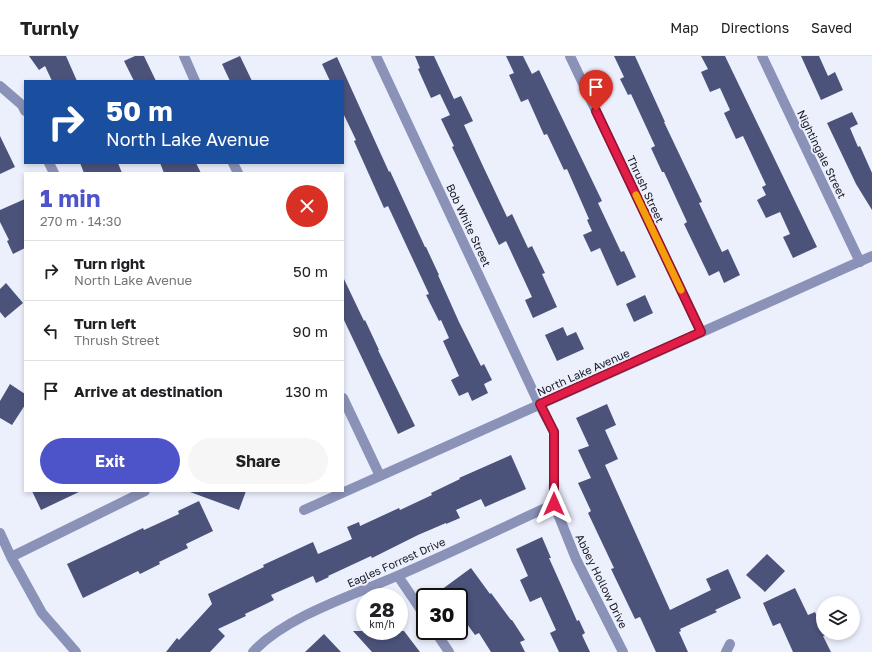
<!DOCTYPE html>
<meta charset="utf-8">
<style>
body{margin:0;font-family:"Golos Text",sans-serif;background:#f6f6f6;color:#202124;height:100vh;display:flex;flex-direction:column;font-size:15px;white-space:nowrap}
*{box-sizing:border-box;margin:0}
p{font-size:13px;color:#757577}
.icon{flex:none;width:22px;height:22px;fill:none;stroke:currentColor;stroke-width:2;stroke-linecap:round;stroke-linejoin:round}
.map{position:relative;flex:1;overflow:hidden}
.details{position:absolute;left:24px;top:116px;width:320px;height:320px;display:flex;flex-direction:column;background:#fff;border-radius:0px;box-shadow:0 2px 6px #0003}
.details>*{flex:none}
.banner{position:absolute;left:24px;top:24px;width:320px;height:84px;border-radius:0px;box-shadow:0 2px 6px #0003;background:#1a4fa0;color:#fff;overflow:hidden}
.tools{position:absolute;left:816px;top:540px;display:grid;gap:8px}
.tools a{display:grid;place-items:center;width:44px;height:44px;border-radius:50%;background:#fff;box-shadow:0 2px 6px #0003;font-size:20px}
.speed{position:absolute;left:356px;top:532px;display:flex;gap:8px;font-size:20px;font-weight:700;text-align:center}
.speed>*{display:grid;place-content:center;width:52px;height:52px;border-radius:50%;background:#fff;box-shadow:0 2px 6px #0003;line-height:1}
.speed small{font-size:10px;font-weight:400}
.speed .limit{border:2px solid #111;border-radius:6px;background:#fff;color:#111}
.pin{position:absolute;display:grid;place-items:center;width:34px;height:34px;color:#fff;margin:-41px -17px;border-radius:50% 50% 50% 0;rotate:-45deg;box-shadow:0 0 4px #0007}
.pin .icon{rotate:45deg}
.me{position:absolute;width:44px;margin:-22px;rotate:0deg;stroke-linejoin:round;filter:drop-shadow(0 0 3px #0008)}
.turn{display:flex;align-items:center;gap:14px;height:84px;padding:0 16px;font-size:18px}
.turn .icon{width:52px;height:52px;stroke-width:2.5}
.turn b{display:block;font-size:28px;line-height:34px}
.round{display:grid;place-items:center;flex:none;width:42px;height:42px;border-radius:21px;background:#f6f6f6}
.head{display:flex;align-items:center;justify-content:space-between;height:68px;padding:0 16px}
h1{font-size:24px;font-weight:700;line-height:30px;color:#4d53c9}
.cta{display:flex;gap:8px;margin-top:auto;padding:8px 16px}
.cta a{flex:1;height:46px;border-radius:24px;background:#4d53c9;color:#fff;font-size:16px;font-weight:700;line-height:46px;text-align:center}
.cta a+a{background:#f6f6f6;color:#202124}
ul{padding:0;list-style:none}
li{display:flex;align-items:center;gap:12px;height:60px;padding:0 16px;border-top:1px solid #e0e0e0}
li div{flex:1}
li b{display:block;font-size:15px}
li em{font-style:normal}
header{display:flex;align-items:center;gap:24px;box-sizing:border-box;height:56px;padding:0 20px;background:#fff;border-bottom:1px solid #e0e0e0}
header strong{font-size:19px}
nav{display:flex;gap:22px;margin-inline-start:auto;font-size:14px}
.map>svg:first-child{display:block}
.building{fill:#4c537b}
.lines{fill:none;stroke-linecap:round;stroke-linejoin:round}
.minor{stroke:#8a92b7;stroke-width:10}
.route-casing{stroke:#92132f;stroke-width:10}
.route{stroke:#e11d48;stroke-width:7}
.slow{stroke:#f59e0b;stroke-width:7}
.labels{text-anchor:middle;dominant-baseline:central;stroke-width:4;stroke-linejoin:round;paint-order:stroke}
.street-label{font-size:11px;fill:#151722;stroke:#eceffc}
</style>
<header>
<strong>Turnly</strong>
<nav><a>Map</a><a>Directions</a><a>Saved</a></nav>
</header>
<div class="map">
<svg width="872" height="596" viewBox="0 0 872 596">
<rect width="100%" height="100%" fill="#eceffc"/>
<path class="building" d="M 29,0 L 66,0 L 77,25 L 52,25 L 45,10 L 39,14 Z
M 135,0 L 144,0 L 156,25 L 134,25 L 124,5 Z
M 240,0 L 252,25 L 230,25 L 222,8 Z
M 415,0 L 434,0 L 454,43 L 461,40 L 473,65 L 464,69 L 482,108 L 507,161 L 512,158 L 528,192 L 532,190 L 545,217 L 542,218 L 557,251 L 533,262 L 525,244 L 532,241 L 506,185 L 499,189 L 452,91 L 454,90 L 441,63 L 450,59 L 440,38 L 431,42 L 418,13 L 420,12 Z
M 506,0 L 523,0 L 532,18 L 539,14 L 602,145 L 598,147 L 621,196 L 624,195 L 636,221 L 617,230 L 600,192 L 591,196 L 583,179 L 592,175 L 587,164 L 589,163 L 567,113 L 564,114 L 547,78 L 544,79 L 528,43 L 521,46 L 509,19 L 514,17 Z
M 614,0 L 635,0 L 665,66 L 664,66 L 702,146 L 699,147 L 722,196 L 728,193 L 740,219 L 724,227 L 719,215 L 709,220 L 684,168 L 687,166 L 664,116 L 662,116 L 651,92 L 655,90 L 631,38 L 628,39 L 620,23 L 624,21 Z
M 701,0 L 725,0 L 817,191 L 793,202 L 783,181 L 790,178 L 780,156 L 766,162 L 757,144 L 766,139 L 762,131 L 766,129 L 743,80 L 736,83 L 724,57 L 730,54 L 720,32 L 710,36 L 701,16 L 708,13 Z
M 801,0 L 819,0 L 828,20 L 835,16 L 843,34 L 821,44 Z
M 337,1 L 389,116 L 390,115 L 425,191 L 426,191 L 439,219 L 438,219 L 459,266 L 481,310 L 484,308 L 492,324 L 484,328 L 488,337 L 472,345 L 468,336 L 459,340 L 451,324 L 459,320 L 443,285 L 449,282 L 441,264 L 439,265 L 426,239 L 429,238 L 388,150 L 384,152 L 354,85 L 356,84 L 343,57 L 343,25 L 330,25 L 322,8 Z
M 852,56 L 858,68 L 850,72 L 858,91 L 860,90 L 872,117 L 872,154 L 856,128 L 827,67 Z
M 0,80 L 15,111 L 0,118 Z
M 80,107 L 118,107 L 122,117 L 84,117 Z
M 160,107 L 196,107 L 201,117 L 164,117 Z
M 25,143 L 25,192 L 13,198 L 7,185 L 9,184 L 0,166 L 0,154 Z
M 343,221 L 364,265 L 365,264 L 379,294 L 378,294 L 415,370 L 398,378 L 343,262 Z
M 6,227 L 23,247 L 5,262 L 0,256 L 0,233 Z
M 645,239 L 653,257 L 634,266 L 626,248 Z
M 563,271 L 567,280 L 576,276 L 584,293 L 557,305 L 545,279 Z
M 10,328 L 25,338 L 25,349 L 12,369 L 0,362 L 0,345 Z
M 607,348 L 616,369 L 605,374 L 618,403 L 605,409 L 670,554 L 711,534 L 706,523 L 728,513 L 741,542 L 715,554 L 717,556 L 680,573 L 681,575 L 679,576 L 688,596 L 656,596 L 640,561 L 635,563 L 611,513 L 614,512 L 588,457 L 591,455 L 578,427 L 591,422 L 578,394 L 589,390 L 576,362 Z
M 511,399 L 526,433 L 485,451 L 481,443 L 456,454 L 460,462 L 446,468 L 446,467 L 418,479 L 372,502 L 371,500 L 328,520 L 329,521 L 316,527 L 313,520 L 271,539 L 274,544 L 245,558 L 246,560 L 218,573 L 225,580 L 210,596 L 166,596 L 177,582 L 179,584 L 212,548 L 208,538 L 264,511 L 263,509 L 313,486 L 318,498 L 352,483 L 347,471 L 359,466 L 360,470 L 399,452 L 400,454 L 432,439 L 431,437 L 460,423 L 459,422 Z
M 32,435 L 81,435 L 41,454 Z
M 191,435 L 246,435 L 239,454 L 190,436 Z
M 199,445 L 213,475 L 186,488 L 188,492 L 159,506 L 160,508 L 140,518 L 138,515 L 83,542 L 67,508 L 143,472 L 144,474 L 179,458 L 178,455 Z
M 542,481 L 551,502 L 549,502 L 562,531 L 577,565 L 579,564 L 585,577 L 582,579 L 590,596 L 559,596 L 550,577 L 556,574 L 541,541 L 530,546 L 520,524 L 528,520 L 516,493 Z
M 767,498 L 785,515 L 765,536 L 746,519 Z
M 471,512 L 490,538 L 491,537 L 511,564 L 512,564 L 525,584 L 520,586 L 525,596 L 491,596 L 479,577 L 475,579 L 459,557 L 459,541 L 446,541 L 441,534 Z
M 795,532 L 808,559 L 815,556 L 823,574 L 823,577 L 826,579 L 823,580 L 831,596 L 793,596 L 780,567 L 773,570 L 763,547 Z
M 353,575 L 404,575 L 420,596 L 372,596 Z
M 324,578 L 341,596 L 305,596 Z"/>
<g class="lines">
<path class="minor" d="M 184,0 L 195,25
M 376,0 L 539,348 L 554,376 L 554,448 L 576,503 L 623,596
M 570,0 L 701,276
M 762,0 L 860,206
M 0,30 L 22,49 L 25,55
M 49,107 L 54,117
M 233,107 L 238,117
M 343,342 L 380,420
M 304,454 L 872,200
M 0,477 L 11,501 L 42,557 L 76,596
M 11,501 L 145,435
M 398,520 L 425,560
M 435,575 L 449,596
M 253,596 C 285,561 353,539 397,520 C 450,497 502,472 554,448
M 726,596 L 730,588"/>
</g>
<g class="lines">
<defs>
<path id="route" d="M 554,448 L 554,376 L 540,348 L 701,276 L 596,55"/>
</defs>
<use href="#route" class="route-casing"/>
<use href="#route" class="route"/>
<path class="slow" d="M 636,139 L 681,234"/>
</g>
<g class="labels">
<g class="street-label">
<text transform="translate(822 98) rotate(64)">Nightingale Street</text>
<text transform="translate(646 133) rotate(65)">Thrush Street</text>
<text transform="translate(469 169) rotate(65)">Bob White Street</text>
<text transform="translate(583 316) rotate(-24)">North Lake Avenue</text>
<text transform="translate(396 506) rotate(-24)">Eagles Forrest Drive</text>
<text transform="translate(602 525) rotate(64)">Abbey Hollow Drive</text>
</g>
</g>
</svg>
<div class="tools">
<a><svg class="icon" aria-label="layers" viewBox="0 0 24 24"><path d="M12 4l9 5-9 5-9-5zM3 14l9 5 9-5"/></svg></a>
</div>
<div class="speed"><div>28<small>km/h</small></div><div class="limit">30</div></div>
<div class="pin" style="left:596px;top:55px;background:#d93025"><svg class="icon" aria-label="arrive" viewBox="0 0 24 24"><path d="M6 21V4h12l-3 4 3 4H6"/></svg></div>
<svg class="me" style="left:554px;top:448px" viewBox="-20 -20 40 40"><path d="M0-17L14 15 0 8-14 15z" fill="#e11d48" stroke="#fff" stroke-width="4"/></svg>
<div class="banner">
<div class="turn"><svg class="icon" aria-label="right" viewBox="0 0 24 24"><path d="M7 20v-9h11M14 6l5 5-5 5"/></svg><div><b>50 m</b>North Lake Avenue</div></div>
</div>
<section class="details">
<div class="head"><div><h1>1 min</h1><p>270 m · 14:30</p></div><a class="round" style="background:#d93025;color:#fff"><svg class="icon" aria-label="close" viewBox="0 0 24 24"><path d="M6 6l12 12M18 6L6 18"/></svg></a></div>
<ul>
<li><svg class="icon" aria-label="right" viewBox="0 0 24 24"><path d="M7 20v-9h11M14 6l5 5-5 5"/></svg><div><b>Turn right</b><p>North Lake Avenue</p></div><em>50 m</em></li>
<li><svg class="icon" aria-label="left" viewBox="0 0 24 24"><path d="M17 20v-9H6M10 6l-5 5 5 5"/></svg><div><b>Turn left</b><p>Thrush Street</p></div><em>90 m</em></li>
<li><svg class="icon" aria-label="arrive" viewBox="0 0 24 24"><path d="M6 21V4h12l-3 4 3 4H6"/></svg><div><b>Arrive at destination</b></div><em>130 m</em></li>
</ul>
<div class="cta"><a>Exit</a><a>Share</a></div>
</section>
</div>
